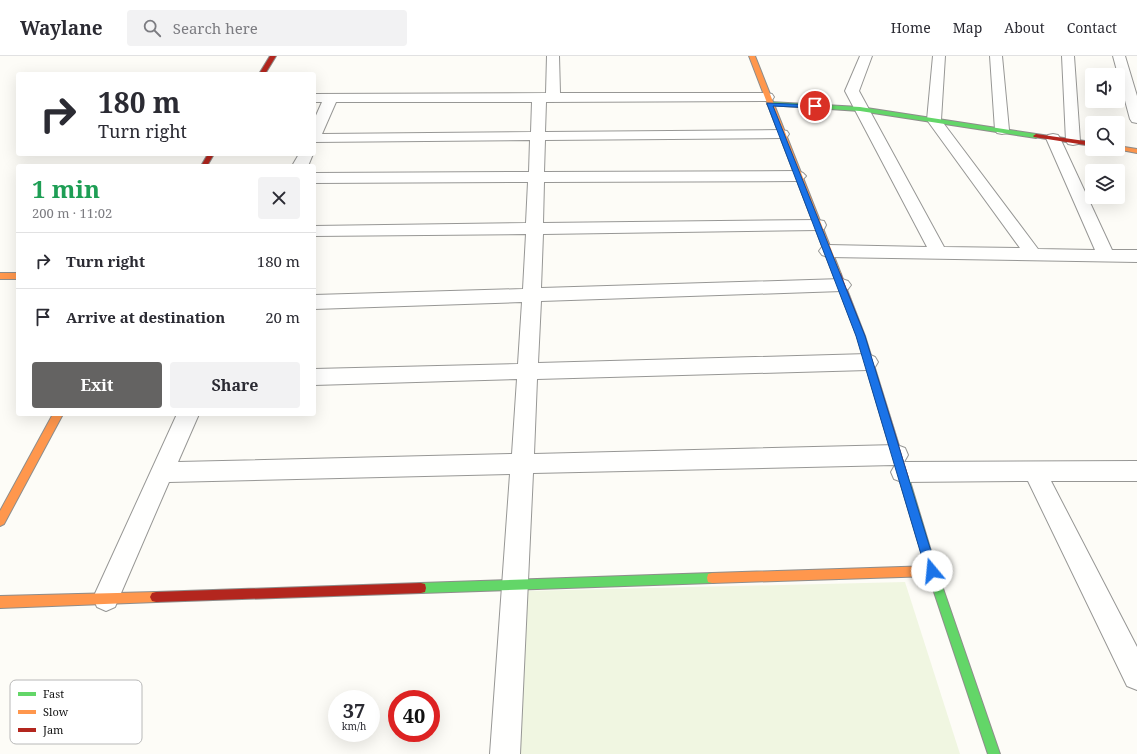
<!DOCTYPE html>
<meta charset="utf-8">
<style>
body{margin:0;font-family:"Noto Serif",serif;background:#f2f2f3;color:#2b2b33;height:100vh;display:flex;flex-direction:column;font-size:15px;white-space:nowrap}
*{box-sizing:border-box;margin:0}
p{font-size:13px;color:#7c7c81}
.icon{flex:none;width:22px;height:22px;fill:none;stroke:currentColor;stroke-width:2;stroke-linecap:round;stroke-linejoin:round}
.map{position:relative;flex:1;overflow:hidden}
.sheet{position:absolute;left:16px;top:108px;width:300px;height:252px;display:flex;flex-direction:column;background:#fff;border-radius:4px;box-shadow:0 4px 16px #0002}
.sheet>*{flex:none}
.banner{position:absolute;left:16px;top:16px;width:300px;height:84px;border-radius:4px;box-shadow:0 4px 16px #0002;background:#fff;color:#2b2b33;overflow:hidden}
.fabs{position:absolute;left:1085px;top:12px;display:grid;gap:8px}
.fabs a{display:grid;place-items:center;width:40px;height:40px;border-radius:4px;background:#fff;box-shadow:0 4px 16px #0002;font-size:20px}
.speed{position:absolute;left:328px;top:634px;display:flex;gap:8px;font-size:20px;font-weight:700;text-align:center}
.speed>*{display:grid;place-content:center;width:52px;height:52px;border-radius:50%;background:#fff;box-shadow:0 4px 16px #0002;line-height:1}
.speed small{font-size:10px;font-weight:400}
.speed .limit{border:6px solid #d22;background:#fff;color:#111}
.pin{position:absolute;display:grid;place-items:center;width:34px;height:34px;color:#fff;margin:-17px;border:2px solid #fff;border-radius:50%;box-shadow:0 1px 4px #0007}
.me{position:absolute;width:44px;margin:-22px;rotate:343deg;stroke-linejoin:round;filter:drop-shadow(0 0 3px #0008)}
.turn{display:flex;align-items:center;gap:14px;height:84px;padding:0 16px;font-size:18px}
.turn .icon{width:52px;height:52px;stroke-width:2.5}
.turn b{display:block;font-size:28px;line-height:34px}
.round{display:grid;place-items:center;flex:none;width:42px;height:42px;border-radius:4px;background:#f2f2f3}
.headline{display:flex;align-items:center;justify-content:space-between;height:68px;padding:0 16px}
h1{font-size:24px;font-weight:700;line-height:30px;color:#1e9e55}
.cta{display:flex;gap:8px;margin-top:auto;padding:8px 16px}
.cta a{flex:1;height:46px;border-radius:4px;background:#646362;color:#fff;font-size:16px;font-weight:700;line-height:46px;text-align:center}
.cta a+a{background:#f2f2f3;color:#2b2b33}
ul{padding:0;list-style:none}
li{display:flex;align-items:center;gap:12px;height:56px;padding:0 16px;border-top:1px solid #e1e1e2}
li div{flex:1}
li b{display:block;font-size:15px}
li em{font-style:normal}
header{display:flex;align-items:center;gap:24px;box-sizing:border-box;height:56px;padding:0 20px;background:#fff;border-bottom:1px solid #e1e1e2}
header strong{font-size:19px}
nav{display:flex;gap:22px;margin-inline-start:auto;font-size:14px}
.search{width:280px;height:36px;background:#f2f2f3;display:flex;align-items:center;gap:10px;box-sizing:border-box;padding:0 14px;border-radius:4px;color:#7c7c81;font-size:15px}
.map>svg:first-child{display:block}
.pitch{fill:#f0f6e1}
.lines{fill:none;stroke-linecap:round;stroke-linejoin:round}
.street-casing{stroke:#979795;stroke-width:2}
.fast-casing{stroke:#8e8d8b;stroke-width:2}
.slow-casing{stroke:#8e8d8b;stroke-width:2}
.jam-casing{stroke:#8e8d8b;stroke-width:2}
.street{fill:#fffffe;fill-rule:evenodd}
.fast{fill:#63d668;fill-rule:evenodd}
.slow{fill:#ff974d;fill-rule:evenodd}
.jam{fill:#b3261e;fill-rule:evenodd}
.route{fill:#1a73e8;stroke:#114b97}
.key{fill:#fff;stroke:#b8b8b8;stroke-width:1}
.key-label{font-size:11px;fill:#111}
</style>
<header>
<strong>Waylane</strong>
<div class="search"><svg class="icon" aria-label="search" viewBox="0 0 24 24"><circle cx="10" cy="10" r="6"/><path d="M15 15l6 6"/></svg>Search here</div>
<nav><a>Home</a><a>Map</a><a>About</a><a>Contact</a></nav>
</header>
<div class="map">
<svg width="1137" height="698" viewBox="0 0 1137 698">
<rect width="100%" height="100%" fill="#fdfcf7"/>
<path class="pitch" d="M 905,526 L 960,698 L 519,698 L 525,535 Z"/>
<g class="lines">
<defs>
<path id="street" d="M 547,0 L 559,0 L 560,37 L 767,37 L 772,38 L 774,41 L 772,44 L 767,45 L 546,46 L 545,76 L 782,74 L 787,75 L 789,78 L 787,81 L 782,82 L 545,84 L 544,116 L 798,115 L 803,117 L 806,120 L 803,123 L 798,125 L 544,126 L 543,167 L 818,164 L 824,165 L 826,169 L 824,173 L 818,174 L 543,178 L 541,232 L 842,223 L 848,225 L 851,229 L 848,233 L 842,235 L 541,245 L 538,307 L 868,298 L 875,301 L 878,306 L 875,311 L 868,314 L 537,323 L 534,398 L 897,389 L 905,392 L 908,399 L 904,406 L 1137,405 L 1137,425 L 1051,425 L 1137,591 L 1137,634 L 1127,630 L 1028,425 L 902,426 L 894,423 L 891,416 L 895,409 L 533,417 L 520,698 L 490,698 L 510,418 L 169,426 L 115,551 L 106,555 L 97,551 L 93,542 L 177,358 L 199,358 L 178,406 L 512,398 L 517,323 L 314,329 L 314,313 L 518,308 L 522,246 L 314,253 L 314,239 L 523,233 L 526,178 L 314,180 L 314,170 L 526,167 L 528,126 L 314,127 L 314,117 L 529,116 L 530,84 L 314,86 L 314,64 L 322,46 L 314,46 L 314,38 L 546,37 ZM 336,46 L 532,46 L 531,76 L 322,78 Z
M 860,0 L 872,0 L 859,35 L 944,191 L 1020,192 L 927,64 L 933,0 L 945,0 L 941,64 L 1038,193 L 1095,194 L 1046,82 L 1048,79 L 1053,78 L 1058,79 L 1060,82 L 1112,194 L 1137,194 L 1137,206 L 828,201 L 822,199 L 819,195 L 822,191 L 828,189 L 927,191 L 845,35 Z
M 990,0 L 1002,0 L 1009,74 L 1007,77 L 1002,78 L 997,77 L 995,74 Z
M 1062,0 L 1074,0 L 1080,85 L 1078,88 L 1073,89 L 1068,88 L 1066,85 Z
M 1113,0 L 1125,0 L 1137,40 L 1137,67 L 1132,66 L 1130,63 Z
M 299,98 L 313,98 L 308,110 L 292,110 Z"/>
<path id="fast" d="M 770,46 L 860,51 L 1036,78 L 1039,80 L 1036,82 L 860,55 L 768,49 L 767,48 Z
M 904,418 L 907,419 L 909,422 L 937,515 L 1000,698 L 988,698 L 927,515 L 899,422 L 901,419 Z
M 712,517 L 716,518 L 717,522 L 716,526 L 712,527 L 421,537 L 417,536 L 416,532 L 417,528 L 421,527 Z"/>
<path id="slow" d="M 749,0 L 755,0 L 841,218 L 840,220 L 837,221 L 833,218 Z
M 1118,90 L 1137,93 L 1137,97 L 1116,93 L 1118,93 Z
M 0,217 L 18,217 L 18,223 L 0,223 Z
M 53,358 L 63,358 L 4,468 L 0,470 L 0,455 Z
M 932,510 L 936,511 L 937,515 L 936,519 L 932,520 L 712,527 L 708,526 L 707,522 L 708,518 L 712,517 Z
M 156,536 L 160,537 L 162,541 L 160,545 L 156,546 L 0,552 L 0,540 Z"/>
<path id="jam" d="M 270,0 L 276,0 L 265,18 L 259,18 Z
M 1036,78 L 1092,86 L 1092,90 L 1034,81 L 1033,80 Z
M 208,98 L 214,98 L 207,110 L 201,110 Z
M 837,215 L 841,218 L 865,280 L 909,422 L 907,425 L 904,426 L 901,425 L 899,422 L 857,280 L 833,218 Z
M 421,527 L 425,528 L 426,532 L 425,536 L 421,537 L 156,546 L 152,545 L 150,541 L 152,537 L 156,536 Z"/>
</defs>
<use href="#street" class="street-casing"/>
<use href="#fast" class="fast-casing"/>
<use href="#slow" class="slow-casing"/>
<use href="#jam" class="jam-casing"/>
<use href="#street" class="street"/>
<use href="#fast" class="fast"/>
<use href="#slow" class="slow"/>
<use href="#jam" class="jam"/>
</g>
<path class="route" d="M 767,47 L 815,49 L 818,50 L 815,52 L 773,50 L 865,280 L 937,515 L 936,519 L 932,521 L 928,519 L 926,515 L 856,280 L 767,48 Z"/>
<rect x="10" y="624" width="132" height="64" rx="6" class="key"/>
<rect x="18" y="636" width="18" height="4" fill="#63d668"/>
<rect x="18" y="654" width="18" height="4" fill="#ff974d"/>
<rect x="18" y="672" width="18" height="4" fill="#b3261e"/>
<g class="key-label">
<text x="43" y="642">Fast</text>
<text x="43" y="660">Slow</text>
<text x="43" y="678">Jam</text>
</g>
</svg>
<div class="fabs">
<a><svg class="icon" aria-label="sound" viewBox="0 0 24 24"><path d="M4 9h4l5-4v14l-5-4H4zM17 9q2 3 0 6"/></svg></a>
<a><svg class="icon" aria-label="search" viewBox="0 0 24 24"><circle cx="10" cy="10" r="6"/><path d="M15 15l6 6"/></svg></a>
<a><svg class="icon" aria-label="layers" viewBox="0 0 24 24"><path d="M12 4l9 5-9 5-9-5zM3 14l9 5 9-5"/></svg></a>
</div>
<div class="speed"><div>37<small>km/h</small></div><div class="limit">40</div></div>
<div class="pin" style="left:815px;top:50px;background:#d93025"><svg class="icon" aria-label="arrive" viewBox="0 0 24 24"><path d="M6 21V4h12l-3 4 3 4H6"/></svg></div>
<svg class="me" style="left:932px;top:515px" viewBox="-20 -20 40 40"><circle r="19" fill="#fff"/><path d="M0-13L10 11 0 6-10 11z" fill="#1a73e8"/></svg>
<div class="banner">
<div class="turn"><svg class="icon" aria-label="right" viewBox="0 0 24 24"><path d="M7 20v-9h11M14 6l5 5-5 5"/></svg><div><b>180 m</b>Turn right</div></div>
</div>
<section class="sheet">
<div class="headline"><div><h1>1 min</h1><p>200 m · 11:02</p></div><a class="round"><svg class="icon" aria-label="close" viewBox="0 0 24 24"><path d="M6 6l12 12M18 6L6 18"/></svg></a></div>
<ul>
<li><svg class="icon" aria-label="right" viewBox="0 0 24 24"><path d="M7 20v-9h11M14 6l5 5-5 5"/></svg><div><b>Turn right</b></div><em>180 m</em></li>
<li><svg class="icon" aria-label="arrive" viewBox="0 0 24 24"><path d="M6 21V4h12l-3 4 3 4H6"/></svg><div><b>Arrive at destination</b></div><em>20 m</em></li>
</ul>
<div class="cta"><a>Exit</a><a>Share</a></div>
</section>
</div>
